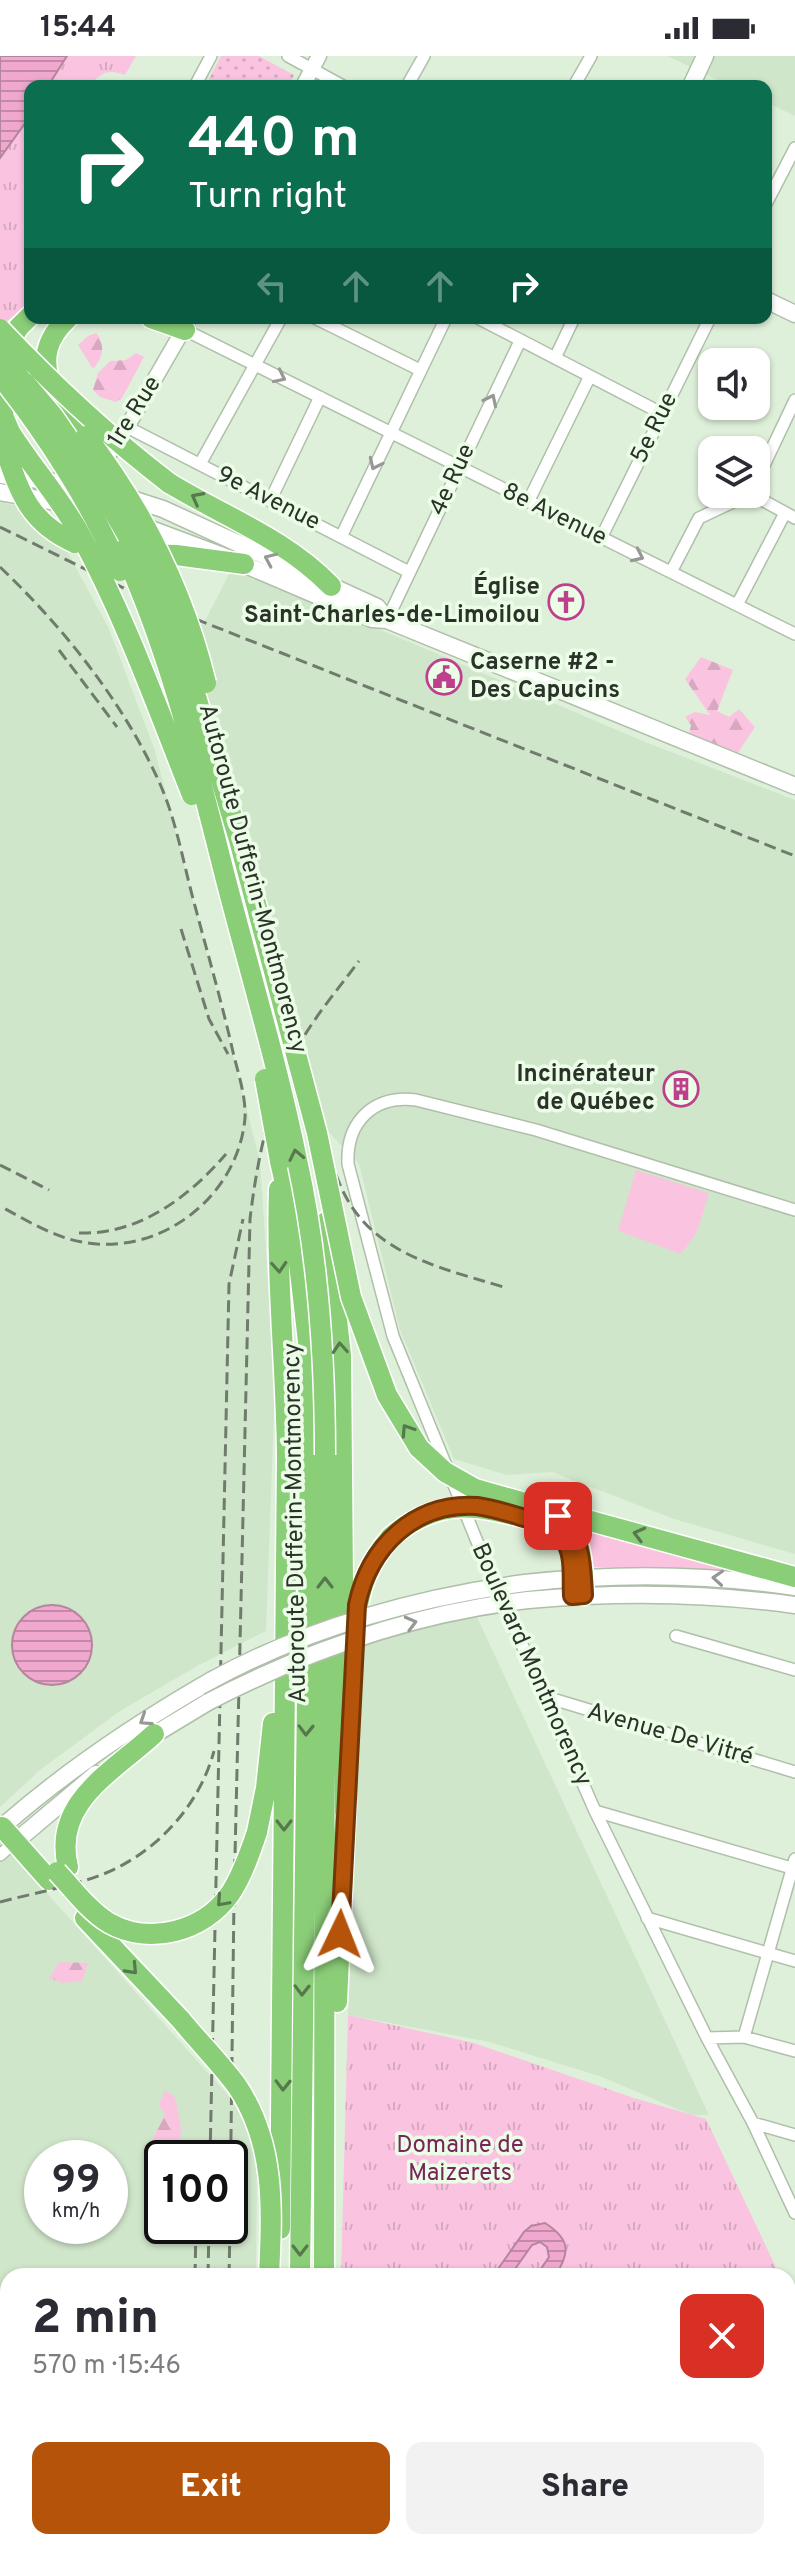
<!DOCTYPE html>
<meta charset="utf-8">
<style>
body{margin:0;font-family:Overpass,sans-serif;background:#f2f2f3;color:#2b2b33;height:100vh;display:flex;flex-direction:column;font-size:30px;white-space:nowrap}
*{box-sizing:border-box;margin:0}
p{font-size:26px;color:#7c7c81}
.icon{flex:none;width:44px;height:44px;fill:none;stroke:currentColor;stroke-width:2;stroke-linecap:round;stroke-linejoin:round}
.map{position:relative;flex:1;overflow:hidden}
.sheet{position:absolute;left:0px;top:2212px;width:796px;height:282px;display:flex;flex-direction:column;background:#fff;border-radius:24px 24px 0 0;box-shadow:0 2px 6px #0004}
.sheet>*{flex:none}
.hud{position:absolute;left:24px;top:24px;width:748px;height:244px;border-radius:16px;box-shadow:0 2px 6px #0004;background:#0b6e4f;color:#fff;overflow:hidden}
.buttons{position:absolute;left:698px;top:292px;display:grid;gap:16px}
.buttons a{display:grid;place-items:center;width:72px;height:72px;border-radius:16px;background:#fff;box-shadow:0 2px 6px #0004;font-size:40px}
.speed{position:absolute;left:24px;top:2084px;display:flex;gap:16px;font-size:40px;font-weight:700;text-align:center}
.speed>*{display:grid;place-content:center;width:104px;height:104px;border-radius:50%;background:#fff;box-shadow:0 2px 6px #0004;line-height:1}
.speed small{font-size:20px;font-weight:400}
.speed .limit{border:4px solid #111;border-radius:12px;background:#fff;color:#111}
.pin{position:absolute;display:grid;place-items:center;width:68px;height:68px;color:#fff;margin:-34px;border-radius:16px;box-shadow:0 4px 12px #0006}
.me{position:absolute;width:88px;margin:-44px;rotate:2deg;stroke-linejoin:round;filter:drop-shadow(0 0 6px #0008)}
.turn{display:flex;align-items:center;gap:28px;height:168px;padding:0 32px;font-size:36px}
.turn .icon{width:104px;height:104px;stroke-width:2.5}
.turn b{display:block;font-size:56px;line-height:68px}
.lanes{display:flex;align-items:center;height:76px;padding:0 32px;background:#0003;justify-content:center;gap:40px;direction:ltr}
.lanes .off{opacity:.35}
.round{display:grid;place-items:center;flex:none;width:84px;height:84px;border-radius:16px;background:#f2f2f3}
.headline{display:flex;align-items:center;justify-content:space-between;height:136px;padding:0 32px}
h1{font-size:48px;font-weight:800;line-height:60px}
.cta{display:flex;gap:16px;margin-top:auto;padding:16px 32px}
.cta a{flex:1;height:92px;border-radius:16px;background:#b45309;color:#fff;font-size:32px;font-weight:800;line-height:92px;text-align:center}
.cta a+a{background:#f2f2f3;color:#2b2b33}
.status{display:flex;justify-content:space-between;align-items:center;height:56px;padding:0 40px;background:#fff;direction:ltr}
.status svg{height:22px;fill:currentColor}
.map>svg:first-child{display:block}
.built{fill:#d0e6ca;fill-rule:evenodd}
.grass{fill:#fac4e0}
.forest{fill:url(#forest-firs)}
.park{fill:url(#park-tufts)}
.garden{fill:url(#garden-dots)}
.water{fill:url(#water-rules);stroke:#b5859e;stroke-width:2}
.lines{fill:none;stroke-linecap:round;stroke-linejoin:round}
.minor-casing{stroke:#afbfaa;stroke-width:14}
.tertiary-casing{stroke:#afbfaa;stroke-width:17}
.secondary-casing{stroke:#afbfaa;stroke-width:19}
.motorway-casing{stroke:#fff;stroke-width:23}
.minor{stroke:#fff;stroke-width:11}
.tertiary{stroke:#fff;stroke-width:14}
.secondary{stroke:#fff;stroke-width:16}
.motorway{stroke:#8bce78;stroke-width:20}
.rail{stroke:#707b6e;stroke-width:3;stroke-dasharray:12 6;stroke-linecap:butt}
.secondary-bridge-casing{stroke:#afbfaa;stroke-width:19;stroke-linecap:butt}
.motorway-bridge-casing{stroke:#fff;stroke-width:23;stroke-linecap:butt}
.secondary-bridge{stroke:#fff;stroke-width:16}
.motorway-bridge{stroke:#8bce78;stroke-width:20}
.oneway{stroke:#959894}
.oneway2{stroke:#56784d}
.route-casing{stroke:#753606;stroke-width:20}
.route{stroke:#b45309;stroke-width:14}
.labels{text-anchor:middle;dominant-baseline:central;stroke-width:7;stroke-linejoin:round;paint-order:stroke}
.street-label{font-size:24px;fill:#2b322a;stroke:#ecfde7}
.poi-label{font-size:24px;font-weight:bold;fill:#2b322a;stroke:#ecfde7;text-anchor:end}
.park-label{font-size:24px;fill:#782659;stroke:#ecfde7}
</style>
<div class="status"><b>15:44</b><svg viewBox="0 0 49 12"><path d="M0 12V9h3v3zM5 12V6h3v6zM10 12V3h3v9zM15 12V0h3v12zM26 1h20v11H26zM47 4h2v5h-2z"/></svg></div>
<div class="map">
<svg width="795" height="2493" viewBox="0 0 795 2493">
<defs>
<pattern id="forest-firs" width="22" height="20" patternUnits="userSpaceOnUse" patternTransform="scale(2)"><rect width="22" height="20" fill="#fac4e0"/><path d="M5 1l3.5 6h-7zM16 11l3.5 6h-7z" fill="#d6a9c0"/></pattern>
<pattern id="park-tufts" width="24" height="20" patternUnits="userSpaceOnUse" patternTransform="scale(2)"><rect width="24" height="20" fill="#fac4e0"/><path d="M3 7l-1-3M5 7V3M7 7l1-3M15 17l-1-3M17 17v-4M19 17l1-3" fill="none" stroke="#d6a9c0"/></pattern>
<pattern id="garden-dots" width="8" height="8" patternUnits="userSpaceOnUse" patternTransform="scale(2)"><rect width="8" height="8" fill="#fac4e0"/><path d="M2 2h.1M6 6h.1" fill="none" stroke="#d6a9c0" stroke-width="1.8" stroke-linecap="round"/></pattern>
<pattern id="water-rules" width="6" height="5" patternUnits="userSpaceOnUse" patternTransform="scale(2)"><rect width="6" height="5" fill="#f0a8cf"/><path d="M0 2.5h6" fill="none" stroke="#c389a8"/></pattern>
</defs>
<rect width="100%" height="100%" fill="#dff0da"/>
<path class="built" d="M 667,0 L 795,0 L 795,60 L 766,46 L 766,30 L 731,30 Z
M 0,446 L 18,450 L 32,472 L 66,493 L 109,573 L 155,695 L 260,1105 L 275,1328 L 266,1575 L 199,1609 L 120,1655 L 40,1714 L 0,1751 Z
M 231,514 L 374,571 L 648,687 L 795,744 L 795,1498 L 674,1463 L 552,1416 L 507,1419 L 454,1403 L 400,1274 L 359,1108 L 303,1049 L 229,786 L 177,577 L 203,569 Z
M 476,1559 L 709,2059 L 691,2059 L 602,2021 L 490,1986 L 348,1959 L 362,1593 L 372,1579 Z
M 0,1785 L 227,2038 L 246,2067 L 255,2099 L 257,2122 L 256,2220 L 8,2220 L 8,2486 L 254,2486 L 254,2493 L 0,2493 ZM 42,2102 L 110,2102 L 110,2170 L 42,2170 ZM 162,2102 L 230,2102 L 230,2170 L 162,2170 Z"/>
<path class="grass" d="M 636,1114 L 709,1137 L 697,1176 L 681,1198 L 618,1175 Z
M 573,1462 L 742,1516 L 683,1512 L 590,1511 Z"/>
<path class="forest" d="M 96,277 C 106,288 103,302 93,313 L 78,289 L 88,280 Z
M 136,297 L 144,301 L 122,342 L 116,346 L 100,341 L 93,334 L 98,317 L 110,305 L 126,304 Z
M 701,601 L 733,614 L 717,655 L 729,661 L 739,653 L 755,671 L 734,703 L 689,679 L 691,669 L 685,661 L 695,656 L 710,659 L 685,623 Z
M 59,1906 L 88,1907 L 82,1925 L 63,1927 L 49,1922 Z
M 165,2034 L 175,2041 L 181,2071 L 179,2102 L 162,2102 L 162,2134 L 155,2094 L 151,2087 L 165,2058 L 159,2049 Z"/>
<path class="park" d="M 68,0 L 136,0 L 125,19 C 99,9 100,27 82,30 C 72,32 59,30 48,30 Z
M 30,64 L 30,246 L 0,271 L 0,102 L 26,66 Z
M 348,1959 L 474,1987 L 634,2042 L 706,2063 L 780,2220 L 341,2220 Z
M 788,2236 L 795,2251 L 795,2493 L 344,2493 L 344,2486 L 788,2486 Z"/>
<path class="garden" d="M 221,0 L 259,0 L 294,19 L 289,30 L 212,30 L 207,27 Z"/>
<path class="water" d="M 0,0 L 67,0 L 48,30 L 30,30 L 30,64 L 26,66 L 0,102 Z
M12 1589a40 40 0 1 1 80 0a40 40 0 1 1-80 0Z
M 545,2167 C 570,2183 571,2196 555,2220 L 536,2220 L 549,2201 L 547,2191 L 540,2186 L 532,2189 L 510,2220 L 493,2220 L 524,2176 L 531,2170 Z"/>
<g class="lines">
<defs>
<path id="minor" d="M 288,0 L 343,30
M 195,30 L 211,0
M 407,30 L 424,0
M 574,30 L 591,0
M 766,148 L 795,92
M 315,262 L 420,314
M 478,262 L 663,358
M 185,274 L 795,578
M 555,302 L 574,262
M 127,371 L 409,516
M 200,408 L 281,262
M 756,426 L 795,344
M 751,438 L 795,462
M 270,445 L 320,341
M 528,446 L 590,320
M 341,481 L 446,262
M 601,482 L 710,262
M 671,516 L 699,462 L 750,438
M 737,549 L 785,457
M 387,564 L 520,285
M 795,1154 L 536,1074 L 416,1044 C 373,1039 346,1066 348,1108 L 393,1280 L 483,1500 L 595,1755 L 707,1982 L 753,2067 L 795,2157
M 676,1580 L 795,1614
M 546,1641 L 795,1716
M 595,1755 L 795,1813
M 0,1799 L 15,1786
M 647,1862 L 795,1905
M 744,1981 L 795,1803
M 707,1982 L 744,1981 L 795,1995
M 753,2067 L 795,2079"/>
<path id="tertiary" d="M 303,30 L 319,0
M 100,412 L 127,371 L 190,262"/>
<path id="secondary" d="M 691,30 L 705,0
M 766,244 L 795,258
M 0,419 L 85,430
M 0,436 L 67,448
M 123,440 L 163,453 L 377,551 L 387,564
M 140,469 L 236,505 L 372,563 L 387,564 L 795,730
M 525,1527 C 616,1517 705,1518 795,1531
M 528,1544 C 616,1536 707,1537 795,1549
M 145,1684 L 208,1646
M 2,1771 C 67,1714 137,1667 212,1624
M 15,1786 L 96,1718"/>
<path id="motorway" d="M 68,262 C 23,304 57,344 86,380
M 151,262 L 185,274
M 2,298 L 19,271 L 30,260
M 0,342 L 4,362 L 10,376
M 169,427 C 225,461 284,482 331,530
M 145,498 L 176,499 L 244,508
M 280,1105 L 295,1172 L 311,1312 L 300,2220
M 279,1133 C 276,1222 286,1311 287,1399 L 280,2173
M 326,1166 L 341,1299 L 345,1757
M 543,1452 L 795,1521
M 554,1457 C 584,1477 582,1507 584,1539
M 356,1571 C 357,1534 368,1508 391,1481
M 2,1771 L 49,1824
M 257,1776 L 266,1732 L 273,1667
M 68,1811 C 52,1746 113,1716 154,1678
M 85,1862 L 181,1964
M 337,1946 L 346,1746
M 324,2220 L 325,1399
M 301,2486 L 301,2493
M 325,2486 L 326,2493
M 272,2493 L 272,2486"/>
</defs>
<use href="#minor" class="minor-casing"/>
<use href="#tertiary" class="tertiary-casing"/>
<use href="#secondary" class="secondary-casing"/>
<use href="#motorway" class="motorway-casing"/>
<use href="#minor" class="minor"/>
<use href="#tertiary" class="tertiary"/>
<use href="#secondary" class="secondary"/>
<use href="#motorway" class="motorway"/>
<path class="rail" d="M 0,471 L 150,545 L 795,800
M 0,511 C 64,572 124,647 160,728 C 177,766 184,811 195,850 C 208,899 222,947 233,996 C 238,1017 246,1040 245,1062 C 238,1141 160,1201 82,1186 C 53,1181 26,1164 0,1150
M 59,594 L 117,671
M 181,873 L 209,963 L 228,998
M 327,1084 C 346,1191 416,1205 507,1232
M 0,1109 L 49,1134
M 79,1177 C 139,1179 189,1141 226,1098
M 0,1846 C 34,1837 69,1831 101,1819 C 155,1798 199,1751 214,1695
M 210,2102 L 229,1228 L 243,1163
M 230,2157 L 234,1842 L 250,1163 C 256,1112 268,1048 292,1002 C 309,967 336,936 359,905
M 195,2220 L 196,2170
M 208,2220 L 209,2170
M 229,2220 L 230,2170
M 169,2493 L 169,2486
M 181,2493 L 181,2486
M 194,2493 L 194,2486
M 208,2493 L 209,2486
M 223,2493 L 223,2486"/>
<defs>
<path id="secondary-bridge" d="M 212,1624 C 307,1572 418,1541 525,1527
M 208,1646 C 308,1594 416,1557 528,1544"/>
<path id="motorway-bridge" d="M 0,273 C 53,329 108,380 169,427
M 0,297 L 32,338
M 0,320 C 45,376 92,449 120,515
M 25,327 L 53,360 L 88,411 L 156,529 L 177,577 L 239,784 L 317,1077 L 351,1241 L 387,1339 L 419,1392 L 445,1416 L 475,1433 L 543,1452
M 10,376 C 32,411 60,442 80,478 C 125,561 157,651 192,739
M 0,379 C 18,428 23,464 75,487
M 86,380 C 143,454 184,537 206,627
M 123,494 C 172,600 198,715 227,828 C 251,920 278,1011 297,1104 C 318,1199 325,1301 325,1399
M 265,1023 L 280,1105
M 391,1481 C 443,1437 484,1451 543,1467
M 57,1816 C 73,1833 89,1855 109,1867 C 150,1890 204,1875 230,1838 C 242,1820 250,1797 257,1776
M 181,1964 C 199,1986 220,2007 237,2030 C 276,2088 272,2154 269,2220"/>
</defs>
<use href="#secondary-bridge" class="secondary-bridge-casing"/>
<use href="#motorway-bridge" class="motorway-bridge-casing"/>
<use href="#secondary-bridge" class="secondary-bridge"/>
<use href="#motorway-bridge" class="motorway-bridge"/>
</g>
<defs><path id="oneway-chevron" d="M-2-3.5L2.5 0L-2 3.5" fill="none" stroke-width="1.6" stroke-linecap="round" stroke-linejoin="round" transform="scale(2)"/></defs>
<g class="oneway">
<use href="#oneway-chevron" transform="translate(280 321) rotate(26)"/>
<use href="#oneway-chevron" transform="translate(491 344) rotate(-64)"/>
<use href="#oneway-chevron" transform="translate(375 408) rotate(115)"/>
<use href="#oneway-chevron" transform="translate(638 500) rotate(25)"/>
<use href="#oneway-chevron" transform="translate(270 503) rotate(-156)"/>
<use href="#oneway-chevron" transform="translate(718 1522) rotate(-176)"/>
<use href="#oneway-chevron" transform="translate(411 1567) rotate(-15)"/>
<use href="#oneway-chevron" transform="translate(145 1664) rotate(147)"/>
</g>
<g class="oneway2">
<use href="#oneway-chevron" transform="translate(197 442) rotate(-152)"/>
<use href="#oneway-chevron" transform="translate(296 1099) rotate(-102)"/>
<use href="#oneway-chevron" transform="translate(279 1211) rotate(86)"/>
<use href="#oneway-chevron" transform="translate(340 1292) rotate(-94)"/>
<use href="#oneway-chevron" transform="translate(407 1374) rotate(-123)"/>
<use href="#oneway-chevron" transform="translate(639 1478) rotate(-165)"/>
<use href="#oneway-chevron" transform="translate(325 1527) rotate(-90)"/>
<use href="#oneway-chevron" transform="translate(306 1674) rotate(91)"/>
<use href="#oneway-chevron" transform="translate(284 1769) rotate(90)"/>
<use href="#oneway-chevron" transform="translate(222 1845) rotate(132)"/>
<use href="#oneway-chevron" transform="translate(132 1913) rotate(47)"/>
<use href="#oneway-chevron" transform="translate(302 1934) rotate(91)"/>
<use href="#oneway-chevron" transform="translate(283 2029) rotate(91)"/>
<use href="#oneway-chevron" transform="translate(300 2194) rotate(90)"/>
</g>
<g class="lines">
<defs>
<path id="route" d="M 340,1878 L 357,1549 C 369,1491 414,1446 477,1450 C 491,1452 505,1456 518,1460 C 536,1466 555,1468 565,1486 C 574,1500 571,1523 572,1540 L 584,1539 C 582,1508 583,1482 558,1460"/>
</defs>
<use href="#route" class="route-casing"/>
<use href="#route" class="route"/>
</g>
<defs>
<symbol id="church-ring" viewBox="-11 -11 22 22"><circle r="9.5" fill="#ecfde7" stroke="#be408d" stroke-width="1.5"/><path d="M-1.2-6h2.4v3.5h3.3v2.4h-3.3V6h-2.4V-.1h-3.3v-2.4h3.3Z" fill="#be408d"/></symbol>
<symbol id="civic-ring" viewBox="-11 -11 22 22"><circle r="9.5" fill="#ecfde7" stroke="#be408d" stroke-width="1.5"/><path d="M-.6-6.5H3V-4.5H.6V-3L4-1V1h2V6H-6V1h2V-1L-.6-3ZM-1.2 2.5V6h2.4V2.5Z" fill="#be408d"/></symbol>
<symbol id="building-ring" viewBox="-11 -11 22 22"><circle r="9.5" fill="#ecfde7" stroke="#be408d" stroke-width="1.5"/><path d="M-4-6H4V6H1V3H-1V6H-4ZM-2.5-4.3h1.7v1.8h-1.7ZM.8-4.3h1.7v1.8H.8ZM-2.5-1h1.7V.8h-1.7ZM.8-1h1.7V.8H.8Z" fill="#be408d"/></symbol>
</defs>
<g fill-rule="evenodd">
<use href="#church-ring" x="546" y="526" width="40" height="40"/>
<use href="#civic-ring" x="424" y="601" width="40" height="40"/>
<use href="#building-ring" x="661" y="1013" width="40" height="40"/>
</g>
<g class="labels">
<g class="street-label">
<text transform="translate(135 356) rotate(-58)">1re Rue</text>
<text transform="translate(655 372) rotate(-64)">5e Rue</text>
<text transform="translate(453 424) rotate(-65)">4e Rue</text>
<text transform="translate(268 443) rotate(27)">9e Avenue</text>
<text transform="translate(554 459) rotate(26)">8e Avenue</text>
<text transform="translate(252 823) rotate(75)">Autoroute Dufferin-Montmorency</text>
<text transform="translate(296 1467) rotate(-91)">Autoroute Dufferin-Montmorency</text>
<text transform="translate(531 1609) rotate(66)">Boulevard Montmorency</text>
<text transform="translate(670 1679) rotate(16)">Avenue De Vitré</text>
</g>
<g class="poi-label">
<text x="540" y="532">Église<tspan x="540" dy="28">Saint-Charles-de-Limoilou</tspan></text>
<text x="470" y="607" text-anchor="start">Caserne #2 -<tspan x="470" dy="28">Des Capucins</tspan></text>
<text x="655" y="1019">Incinérateur<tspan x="655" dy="28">de Québec</tspan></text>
</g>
<g class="park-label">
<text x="460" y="2090">Domaine de<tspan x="460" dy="28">Maizerets</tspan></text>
</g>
</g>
</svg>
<div class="buttons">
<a><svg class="icon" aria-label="sound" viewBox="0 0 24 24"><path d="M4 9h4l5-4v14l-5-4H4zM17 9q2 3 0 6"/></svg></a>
<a><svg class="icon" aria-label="layers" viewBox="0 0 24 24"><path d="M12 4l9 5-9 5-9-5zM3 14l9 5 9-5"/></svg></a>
</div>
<div class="speed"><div>99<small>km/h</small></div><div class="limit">100</div></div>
<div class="pin" style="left:558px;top:1460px;background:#d93025"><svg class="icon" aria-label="arrive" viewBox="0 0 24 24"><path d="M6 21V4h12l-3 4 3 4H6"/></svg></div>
<svg class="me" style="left:340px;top:1878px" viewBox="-20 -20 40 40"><path d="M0-17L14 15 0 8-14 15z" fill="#b45309" stroke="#fff" stroke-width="4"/></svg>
<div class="hud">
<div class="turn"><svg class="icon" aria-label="right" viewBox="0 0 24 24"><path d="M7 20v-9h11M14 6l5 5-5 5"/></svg><div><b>440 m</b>Turn right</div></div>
<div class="lanes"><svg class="icon off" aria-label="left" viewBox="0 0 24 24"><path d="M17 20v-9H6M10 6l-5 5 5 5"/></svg><svg class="icon off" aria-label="ahead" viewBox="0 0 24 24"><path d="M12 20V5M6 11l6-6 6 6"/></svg><svg class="icon off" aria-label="ahead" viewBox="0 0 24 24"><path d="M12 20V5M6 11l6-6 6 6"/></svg><svg class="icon" aria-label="right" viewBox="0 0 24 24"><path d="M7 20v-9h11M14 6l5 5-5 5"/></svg></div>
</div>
<section class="sheet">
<div class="headline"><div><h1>2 min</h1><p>570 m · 15:46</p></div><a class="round" style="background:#d93025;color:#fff"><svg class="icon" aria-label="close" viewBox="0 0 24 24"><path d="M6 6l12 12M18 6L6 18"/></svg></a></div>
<div class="cta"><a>Exit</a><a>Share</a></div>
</section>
</div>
